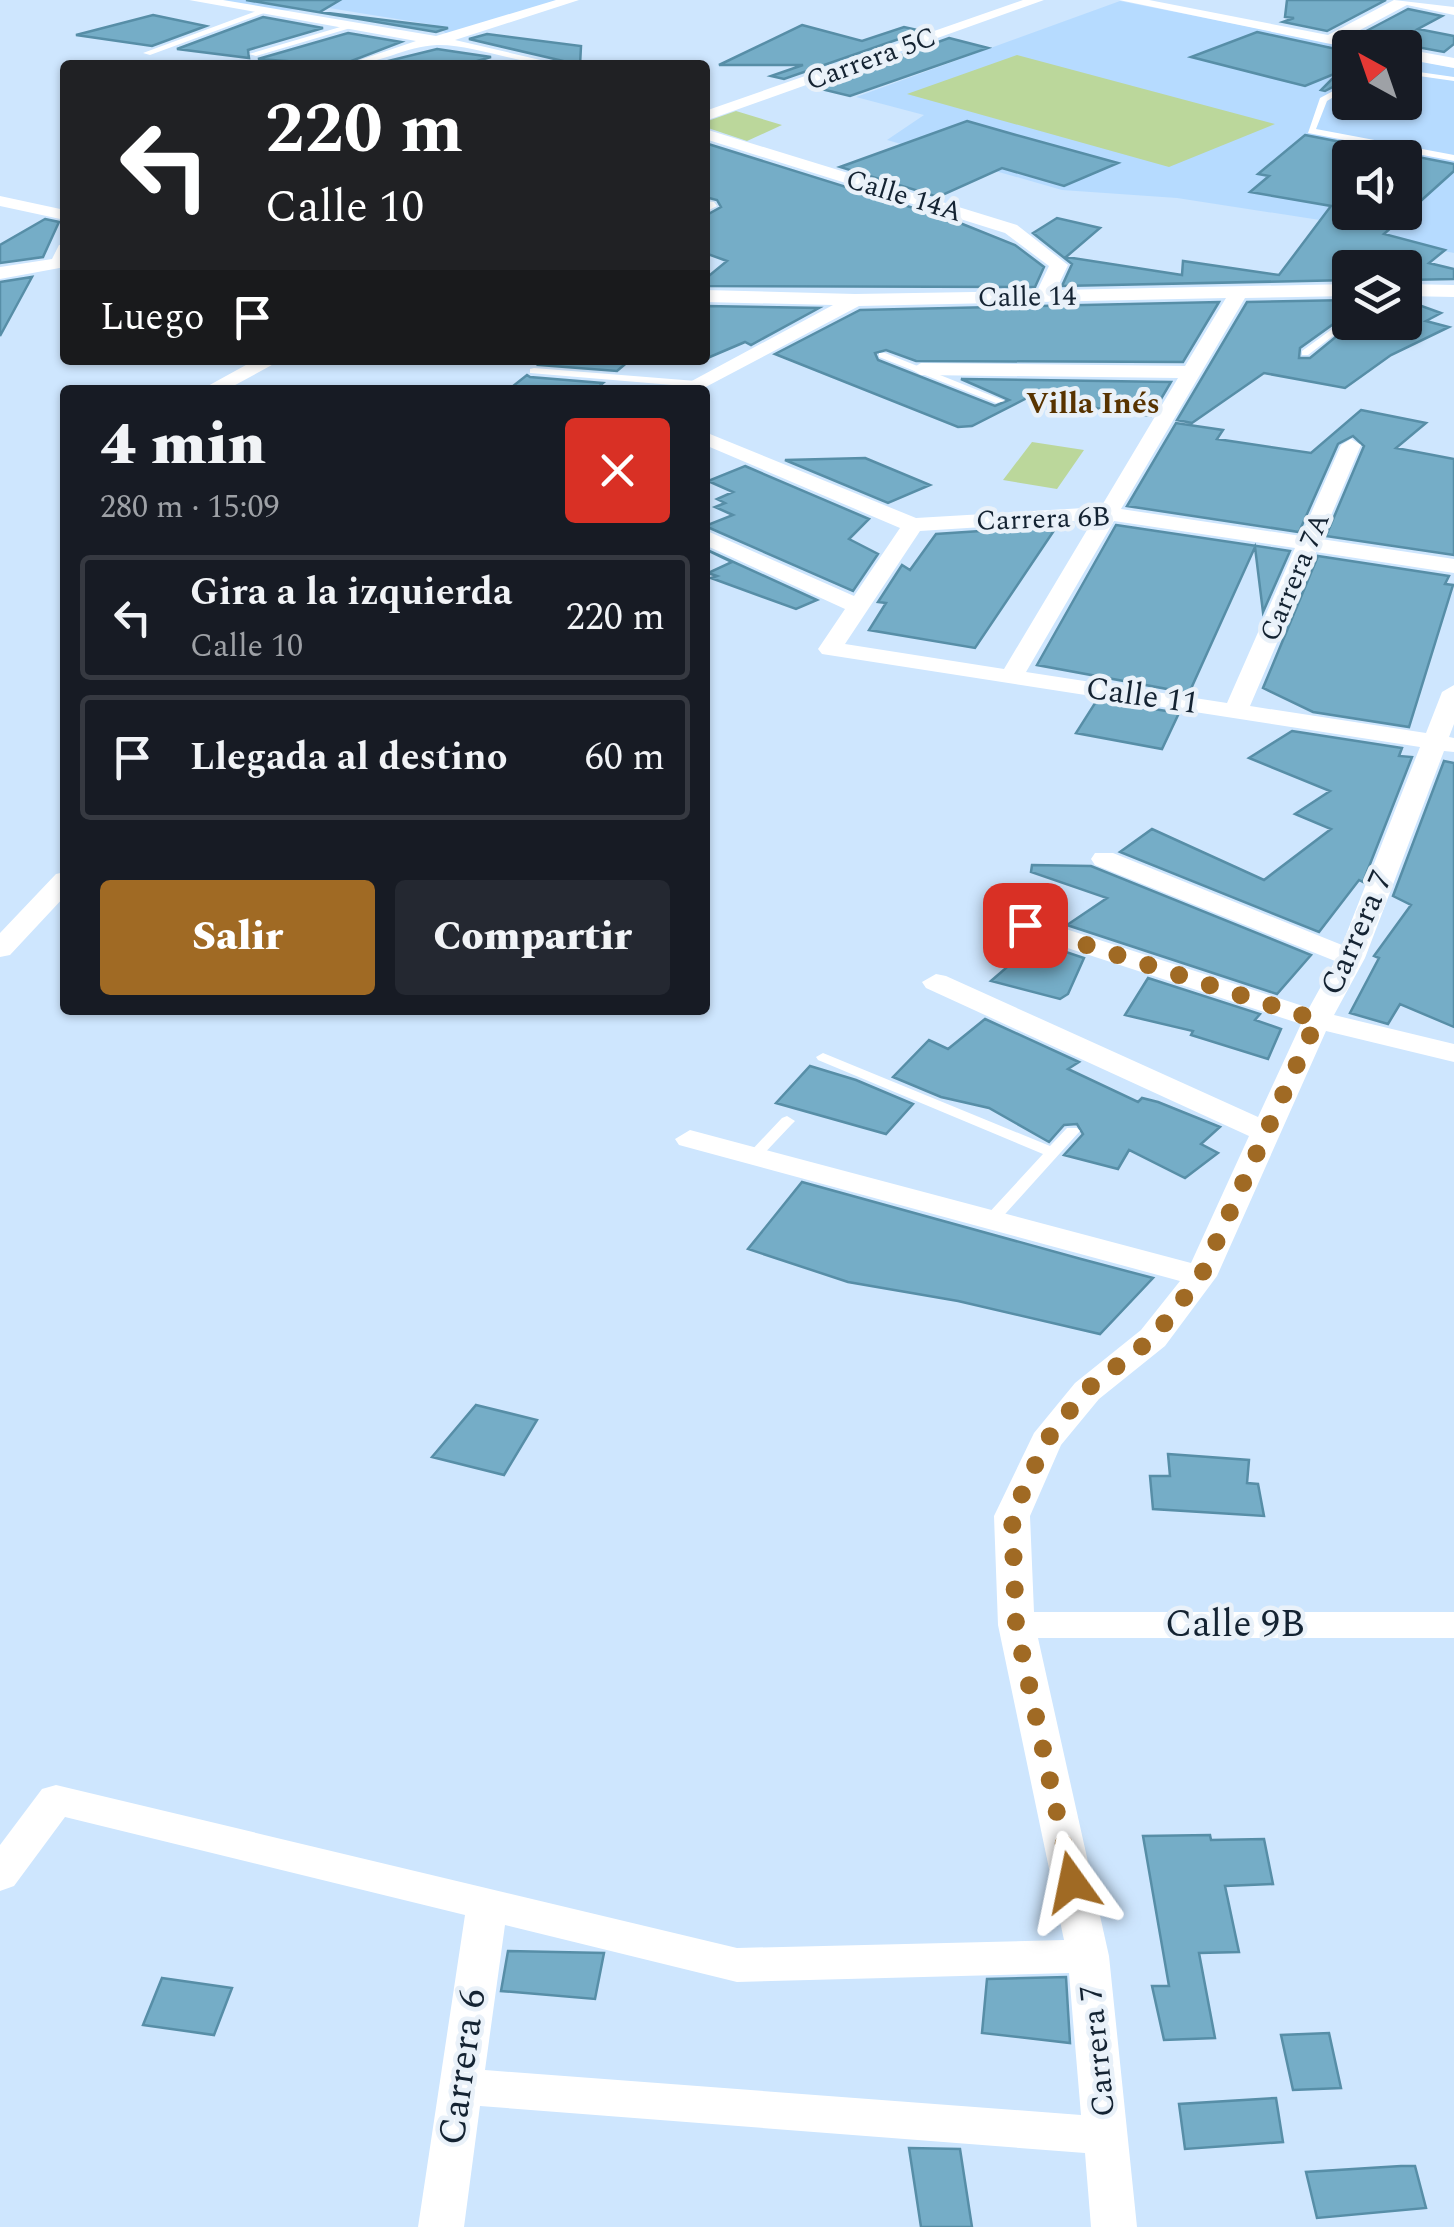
<!DOCTYPE html>
<html lang="es">
<meta charset="utf-8">
<style>
body{margin:0;font-family:Spectral,serif;background:#242831;color:#f1f3f6;height:100vh;display:flex;flex-direction:column;font-size:38px;white-space:nowrap}
*{box-sizing:border-box;margin:0}
p{font-size:32px;color:#9ea1a6}
.icon{flex:none;width:55px;height:55px;fill:none;stroke:currentColor;stroke-width:2;stroke-linecap:round;stroke-linejoin:round}
.map{position:relative;flex:1;overflow:hidden}
.drawer{position:absolute;left:60px;top:385px;width:650px;height:630px;display:flex;flex-direction:column;background:#171b24;border-radius:10px;box-shadow:0 2px 8px #0004}
.drawer>*{flex:none}
.top-card{position:absolute;left:60px;top:60px;width:650px;height:305px;border-radius:10px;box-shadow:0 2px 8px #0004;background:#202124;color:#fff;overflow:hidden}
.needle{width:65px;rotate:320deg}
.tools{position:absolute;left:1332px;top:30px;display:grid;gap:20px}
.tools a{display:grid;place-items:center;width:90px;height:90px;border-radius:10px;background:#171b24;box-shadow:0 2px 8px #0004;font-size:50px}
.pin{position:absolute;display:grid;place-items:center;width:85px;height:85px;color:#fff;margin:-42px;border-radius:20px;box-shadow:0 5px 15px #0006}
.me{position:absolute;width:110px;margin:-55px;rotate:348deg;stroke-linejoin:round;filter:drop-shadow(0 0 8px #0008)}
.turn{display:flex;align-items:center;gap:35px;height:210px;padding:0 40px;font-size:45px}
.turn .icon{width:130px;height:130px;stroke-width:2.5}
.turn b{display:block;font-size:70px;line-height:85px}
.then{display:flex;align-items:center;height:95px;padding:0 40px;background:#0003;gap:20px;font-size:38px}
.round{display:grid;place-items:center;flex:none;width:105px;height:105px;border-radius:10px;background:#242831}
.summary{display:flex;align-items:center;justify-content:space-between;height:170px;padding:0 40px}
h1{font-size:60px;font-weight:800;line-height:75px}
.cta{display:flex;gap:20px;margin-top:auto;padding:20px 40px}
.cta a{flex:1;height:115px;border-radius:10px;background:#a06a24;color:#fff;font-size:40px;font-weight:800;line-height:115px;text-align:center}
.cta a+a{background:#242831;color:#f1f3f6}
ul{padding:0;list-style:none}
li{display:flex;align-items:center;gap:30px;height:125px;margin:0 20px 15px;padding:0 20px;border:5px solid #363941;border-radius:10px}
li div{flex:1}
li b{display:block;font-size:38px}
li em{font-style:normal}
.map>svg:first-child{display:block}
.built{fill:#b6dbff;fill-rule:evenodd}
.green{fill:#bbd79b}
.building{fill:#75adc7;stroke:#578ea7;stroke-width:2.5;fill-rule:evenodd}
.lines{fill:none;stroke-linecap:round;stroke-linejoin:round}
.service{fill:#fff;fill-rule:evenodd}
.minor{fill:#fff;fill-rule:evenodd}
.route{stroke:#a06a24;stroke-width:18;stroke-dasharray:0 32.4}
.labels{text-anchor:middle;dominant-baseline:central;stroke-width:9;stroke-linejoin:round;paint-order:stroke}
.far-street-label{font-size:28px;fill:#142332;stroke:#e9f1f9}
.far-neighbourhood-label{font-size:30px;font-weight:bold;fill:#583300;stroke:#e9f1f9}
.street-label{font-size:32px;fill:#142332;stroke:#e9f1f9}
.near-street-label{font-size:38px;fill:#142332;stroke:#e9f1f9}
</style>
<div class="map">
<svg width="1454" height="2227" viewBox="0 0 1454 2227">
<rect width="100%" height="100%" fill="#cee6fe"/>
<path class="built" d="M 206,0 L 575,0 L 450,36 L 434,25 L 323,7 L 267,12 Z
M 1120,1 L 1352,47 L 1350,102 L 1405,102 L 1405,58 L 1454,68 L 1454,253 L 1364,235 L 1352,225 L 1177,198 L 1062,190 L 887,140 L 924,115 L 856,97 ZM 1350,158 L 1405,158 L 1405,212 L 1350,212 Z"/>
<path class="green" d="M 1017,55 L 1275,124 L 1169,167 L 907,94 Z
M 736,111 L 782,125 L 747,141 L 705,127 L 705,122 Z
M 1032,442 L 1084,450 L 1057,489 L 1003,480 Z"/>
<path class="building" d="M 246,0 L 340,0 L 320,12 L 448,28 L 436,32 Z
M 1287,0 L 1386,0 L 1327,31 L 1283,22 L 1294,18 L 1285,17 Z
M 1408,9 L 1442,16 L 1418,29 L 1454,36 L 1454,44 L 1444,52 L 1406,45 L 1381,48 L 1355,37 Z
M 153,15 L 206,26 L 152,46 L 76,35 Z
M 263,17 L 323,28 L 248,50 L 249,58 L 177,49 Z
M 802,25 L 862,41 L 904,27 L 922,31 L 784,79 L 771,76 L 803,65 L 719,65 Z
M 1257,32 L 1350,52 L 1350,78 L 1325,91 L 1321,90 L 1339,72 L 1305,86 L 1191,57 Z
M 348,33 L 401,42 L 341,65 L 258,59 Z
M 487,34 L 581,46 L 580,65 L 469,39 Z
M 949,38 L 988,48 L 850,96 L 813,87 Z
M 437,49 L 491,57 L 467,64 L 372,65 Z
M 967,121 L 1016,135 L 1118,163 L 1064,186 L 1002,168 L 938,197 L 840,167 Z
M 1305,135 L 1454,164 L 1454,171 L 1384,234 L 1445,250 L 1429,263 L 1454,269 L 1454,279 L 1405,280 L 1405,268 L 1350,268 L 1350,280 L 1062,286 L 1072,264 L 1033,233 L 1057,218 L 1100,228 L 1066,257 L 1182,275 L 1183,261 L 1279,275 L 1331,206 L 1250,192 L 1269,176 L 1258,174 ZM 1350,158 L 1405,158 L 1405,212 L 1350,212 Z
M 705,143 L 955,221 L 1015,245 L 1044,267 L 1035,287 L 705,286 L 705,279 L 727,261 L 705,253 L 705,216 L 721,207 L 717,200 L 705,197 Z
M 45,219 L 59,222 L 43,257 L 0,263 L 0,245 Z
M 32,277 L 0,336 L 0,282 Z
M 1350,300 L 1350,312 L 1300,348 L 1299,358 L 1310,358 L 1354,322 L 1405,322 L 1405,300 L 1441,313 L 1426,321 L 1449,327 L 1391,355 L 1345,388 L 1264,373 L 1192,423 L 1177,420 L 1247,302 Z
M 1219,302 L 1183,362 L 916,361 L 886,350 L 875,353 L 878,360 L 995,406 L 1009,400 L 961,379 L 1171,382 L 1151,416 L 1027,398 L 972,426 L 958,427 L 775,354 L 860,310 Z
M 705,306 L 819,308 L 751,345 L 745,342 L 705,359 Z
M 545,360 L 630,360 L 617,371 L 539,365 Z
M 527,375 L 530,377 L 603,383 L 595,390 L 508,390 Z
M 1361,410 L 1426,423 L 1396,448 L 1454,459 L 1454,555 L 1326,536 L 1364,446 L 1353,436 L 1338,444 L 1299,532 L 1127,506 L 1176,423 L 1223,430 L 1217,439 L 1311,453 Z
M 865,458 L 930,485 L 888,503 L 785,460 Z
M 745,466 L 869,519 L 849,539 L 878,554 L 853,591 L 705,526 L 733,515 L 715,507 L 725,503 L 717,499 L 733,492 L 708,481 Z
M 1116,525 L 1290,551 L 1263,612 L 1255,547 L 1189,693 L 1037,665 Z
M 1057,526 L 975,648 L 869,630 L 886,603 L 878,602 L 902,565 L 910,570 L 936,534 Z
M 705,549 L 817,600 L 796,609 L 711,578 L 717,576 L 708,573 L 732,562 Z
M 1318,556 L 1449,576 L 1445,584 L 1453,585 L 1409,727 L 1313,712 L 1263,688 Z
M 1097,700 L 1179,713 L 1162,749 L 1076,733 Z
M 1292,731 L 1402,748 L 1399,756 L 1412,757 L 1363,882 L 1359,880 L 1319,932 L 1120,852 L 1152,829 L 1264,880 L 1331,829 L 1295,814 L 1330,791 L 1249,758 Z
M 1444,761 L 1454,763 L 1454,1027 L 1400,1004 L 1388,1024 L 1350,1013 L 1379,958 L 1374,956 L 1411,905 L 1393,896 Z
M 1032,865 L 1091,866 L 1311,955 L 1277,994 L 1067,925 L 1107,898 L 1031,872 Z
M 1036,942 L 1084,958 L 1068,994 L 1060,999 L 991,981 Z
M 1148,978 L 1260,1014 L 1255,1020 L 1281,1029 L 1268,1059 L 1191,1035 L 1193,1031 L 1125,1015 Z
M 985,1019 L 1079,1062 L 1068,1069 L 1138,1102 L 1142,1098 L 1158,1102 L 1220,1127 L 1201,1144 L 1218,1153 L 1185,1178 L 1129,1150 L 1118,1169 L 1064,1155 L 1083,1134 L 1077,1124 L 1064,1125 L 1049,1142 L 989,1108 L 941,1097 L 893,1077 L 929,1040 L 948,1049 Z
M 810,1066 L 856,1080 L 913,1104 L 886,1134 L 776,1103 Z
M 802,1182 L 1081,1259 L 1153,1278 L 1100,1334 L 958,1301 L 848,1282 L 748,1249 Z
M 476,1405 L 537,1420 L 504,1475 L 432,1457 Z
M 1168,1454 L 1249,1460 L 1247,1483 L 1258,1484 L 1264,1516 L 1153,1509 L 1150,1476 L 1170,1476 Z
M 1210,1835 L 1211,1840 L 1264,1839 L 1273,1884 L 1225,1886 L 1239,1952 L 1199,1953 L 1215,2038 L 1164,2040 L 1152,1986 L 1169,1986 L 1143,1836 Z
M 508,1951 L 604,1953 L 595,1999 L 501,1991 Z
M 1066,1977 L 1070,2043 L 982,2033 L 987,1979 Z
M 162,1978 L 232,1988 L 214,2035 L 143,2025 Z
M 1329,2033 L 1341,2088 L 1293,2090 L 1281,2035 Z
M 1276,2098 L 1283,2142 L 1185,2149 L 1179,2104 Z
M 909,2148 L 960,2149 L 972,2227 L 921,2227 Z
M 1401,2166 L 1415,2166 L 1426,2208 L 1317,2218 L 1306,2172 Z"/>
<g class="lines">
<path class="service" d="M 257,11 L 264,13 L 150,55 L 143,53 Z
M 347,25 L 354,27 L 256,56 L 249,54 Z
M 1405,70 L 1454,77 L 1454,81 L 1405,74 Z
M 1350,82 L 1350,87 L 1327,101 L 1316,129 L 1454,155 L 1454,161 L 1308,133 L 1320,98 Z
M 1350,316 L 1351,322 L 1308,355 L 1302,355 L 1302,351 Z
M 879,353 L 885,353 L 1005,401 L 996,403 L 879,357 Z
M 534,368 L 696,381 L 701,384 L 696,387 L 530,373 L 530,369 Z
M 823,1053 L 1050,1146 L 1067,1128 L 1077,1128 L 1080,1131 L 997,1223 L 985,1223 L 983,1220 L 985,1217 L 1043,1154 L 818,1060 L 816,1057 Z
M 787,1116 L 795,1121 L 792,1124 L 759,1159 L 749,1159 L 746,1156 L 749,1153 L 782,1118 Z"/>
<path class="minor" d="M 189,0 L 223,0 L 436,36 L 556,0 L 579,0 L 455,40 L 562,65 C 519,65 473,44 437,45 C 406,46 378,65 345,65 L 416,41 Z
M 1023,0 L 1044,0 L 705,121 L 705,111 Z
M 1119,0 L 1149,0 L 1328,35 L 1394,0 L 1454,7 L 1454,15 L 1407,5 L 1345,38 L 1378,48 L 1350,48 Z
M 1405,49 L 1454,58 L 1454,68 L 1405,59 Z
M 705,129 L 1017,225 L 1068,265 L 1056,290 L 1350,284 L 1350,296 L 1245,298 L 1121,509 L 1301,536 L 1341,445 L 1351,439 L 1361,445 L 1321,539 L 1454,559 L 1454,573 L 1316,552 L 1250,706 L 1426,733 L 1442,692 L 1454,685 L 1454,724 L 1449,737 L 1454,738 L 1454,752 L 1444,751 L 1365,958 L 1334,1015 L 1454,1044 L 1454,1062 L 1326,1031 L 1217,1276 L 1165,1346 L 1099,1399 L 1061,1445 L 1030,1516 L 1034,1612 L 1454,1612 L 1454,1638 L 1038,1638 L 1109,1956 L 1137,2227 L 1091,2227 L 1085,2153 L 480,2106 L 464,2227 L 418,2227 L 465,1915 L 65,1817 L 14,1886 L 0,1891 L 0,1845 L 42,1789 L 56,1785 L 737,1948 L 1064,1940 L 998,1625 L 994,1516 L 1034,1433 L 1075,1383 L 1141,1330 L 1180,1281 L 679,1145 L 675,1139 L 690,1130 L 1191,1263 L 1249,1136 L 926,988 L 922,982 L 936,974 L 946,976 L 1258,1117 L 1301,1024 L 1015,931 L 1011,925 L 1015,919 L 1035,919 L 1309,1008 L 1335,961 L 1095,865 L 1091,859 L 1095,853 L 1113,853 L 1342,945 L 1420,747 L 822,654 L 818,649 L 845,609 L 705,545 L 705,530 L 854,596 L 900,528 L 705,445 L 705,432 L 916,518 L 1101,507 L 1178,378 L 921,375 L 911,369 L 921,363 L 1185,366 L 1226,298 L 859,306 L 700,390 L 675,390 L 833,305 L 705,302 L 705,290 L 855,294 L 1037,291 L 1049,266 L 1005,233 L 705,139 ZM 1093,520 L 1004,669 L 845,644 L 920,531 ZM 1114,521 L 1295,548 L 1227,703 L 1026,672 ZM 505,1925 L 737,1982 L 1069,1973 L 1081,2115 L 485,2070 Z
M 0,196 L 65,210 L 65,220 L 0,206 Z
M 705,201 L 714,202 L 717,206 L 705,212 Z
M 65,244 L 65,267 L 0,279 L 0,267 L 52,259 L 59,245 Z
M 1405,284 L 1454,285 L 1454,297 L 1405,296 Z
M 255,360 L 281,360 L 226,390 L 206,387 Z
M 65,872 L 65,896 L 10,955 L 0,957 L 0,933 L 56,874 Z"/>
</g>
<g class="lines">
<path class="route" d="M 1025,925 L 1317,1020 L 1201,1276 L 1153,1338 L 1086,1390 L 1046,1441 L 1012,1516 L 1016,1625 L 1072,1882"/>
</g>
<g class="labels">
<g class="far-street-label">
<text transform="translate(871 59) rotate(-20)">Carrera 5C</text>
<text transform="translate(904 196) rotate(17)">Calle 14A</text>
<text transform="translate(1027 297) rotate(-1)">Calle 14</text>
<text transform="translate(1043 519) rotate(-2)">Carrera 6B</text>
<text transform="translate(1295 577) rotate(-67)">Carrera 7A</text>
</g>
<g class="far-neighbourhood-label">
<text x="1093" y="404">Villa Inés</text>
</g>
<g class="street-label">
<text transform="translate(1142 696) rotate(8)">Calle 11</text>
<text transform="translate(1357 933) rotate(-66)">Carrera 7</text>
<text transform="translate(1098 2051) rotate(-96)">Carrera 7</text>
</g>
<g class="near-street-label">
<text x="1235" y="1625">Calle 9B</text>
<text transform="translate(463 2067) rotate(-82)">Carrera 6</text>
</g>
</g>
</svg>
<div class="tools">
<a><svg class="needle" viewBox="-14 -14 28 28"><path d="M0-13l5 13h-10z" fill="#e53935"/><path d="M0 13l5-13h-10z" fill="#9ea1a6"/></svg></a>
<a><svg class="icon" aria-label="sound" viewBox="0 0 24 24"><path d="M4 9h4l5-4v14l-5-4H4zM17 9q2 3 0 6"/></svg></a>
<a><svg class="icon" aria-label="layers" viewBox="0 0 24 24"><path d="M12 4l9 5-9 5-9-5zM3 14l9 5 9-5"/></svg></a>
</div>
<div class="pin" style="left:1025px;top:925px;background:#d93025"><svg class="icon" aria-label="arrive" viewBox="0 0 24 24"><path d="M6 21V4h12l-3 4 3 4H6"/></svg></div>
<svg class="me" style="left:1072px;top:1882px" viewBox="-20 -20 40 40"><path d="M0-17L14 15 0 8-14 15z" fill="#a06a24" stroke="#fff" stroke-width="4"/></svg>
<div class="top-card">
<div class="turn"><svg class="icon" aria-label="left" viewBox="0 0 24 24"><path d="M17 20v-9H6M10 6l-5 5 5 5"/></svg><div><b>220 m</b>Calle 10</div></div>
<div class="then">Luego<svg class="icon" aria-label="arrive" viewBox="0 0 24 24"><path d="M6 21V4h12l-3 4 3 4H6"/></svg></div>
</div>
<section class="drawer">
<div class="summary"><div><h1>4 min</h1><p>280 m · 15:09</p></div><a class="round" style="background:#d93025;color:#fff"><svg class="icon" aria-label="close" viewBox="0 0 24 24"><path d="M6 6l12 12M18 6L6 18"/></svg></a></div>
<ul>
<li><svg class="icon" aria-label="left" viewBox="0 0 24 24"><path d="M17 20v-9H6M10 6l-5 5 5 5"/></svg><div><b>Gira a la izquierda</b><p>Calle 10</p></div><em>220 m</em></li>
<li><svg class="icon" aria-label="arrive" viewBox="0 0 24 24"><path d="M6 21V4h12l-3 4 3 4H6"/></svg><div><b>Llegada al destino</b></div><em>60 m</em></li>
</ul>
<div class="cta"><a>Salir</a><a>Compartir</a></div>
</section>
</div>
